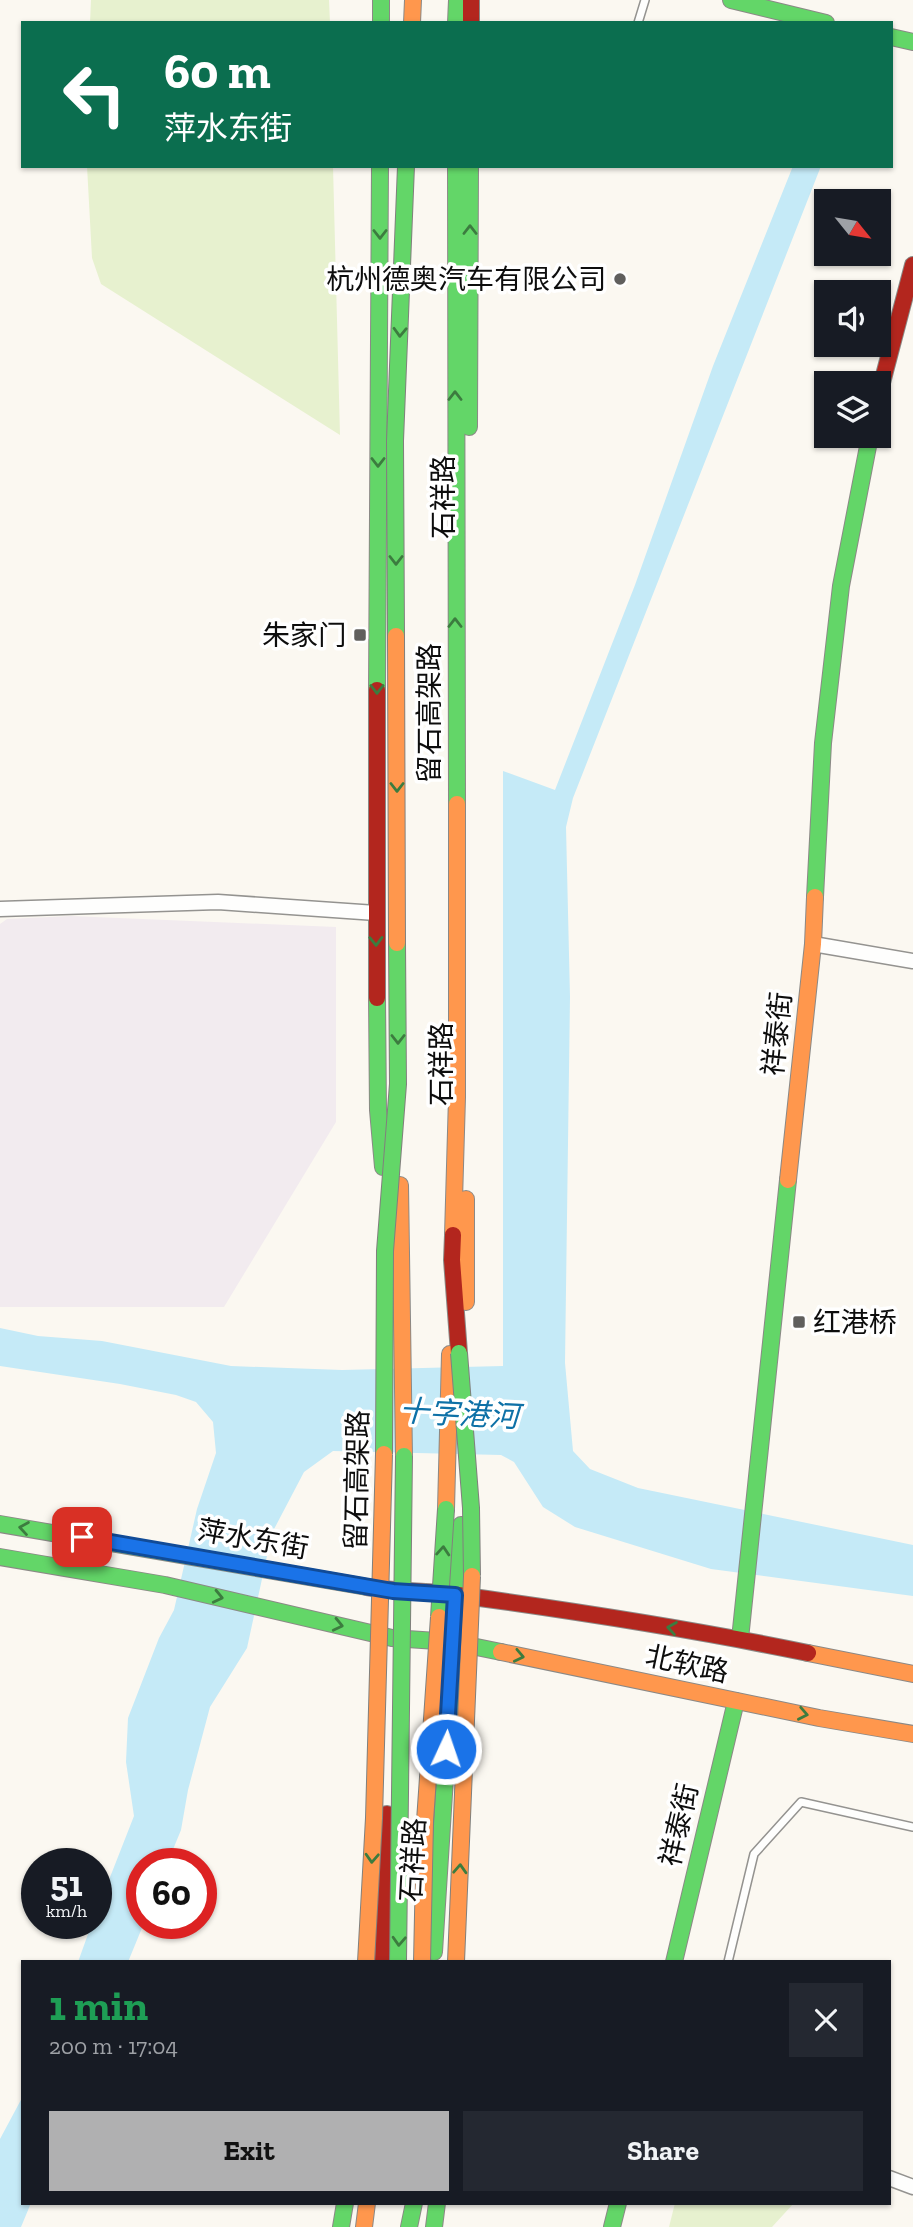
<!DOCTYPE html>
<meta charset="utf-8">
<style>
body{margin:0;font-family:"Zilla Slab","Noto Sans SC",serif;background:#242831;color:#f1f3f6;height:100vh;display:flex;flex-direction:column;font-size:26px;white-space:nowrap}
*{box-sizing:border-box;margin:0}
p{font-size:23px;color:#9ea1a6}
.icon{flex:none;width:38px;height:38px;fill:none;stroke:currentColor;stroke-width:2;stroke-linecap:round;stroke-linejoin:round}
.map{position:relative;flex:1;overflow:hidden}
.details{position:absolute;left:21px;top:1960px;width:870px;height:245px;display:flex;flex-direction:column;background:#171b24;border-radius:0px;box-shadow:0 2px 5px #0004}
.details>*{flex:none}
.guide{position:absolute;left:21px;top:21px;width:872px;height:147px;border-radius:0px;box-shadow:0 2px 5px #0004;background:#0b6e4f;color:#fff;overflow:hidden}
.needle{width:46px;rotate:120deg}
.tools{position:absolute;left:814px;top:189px;display:grid;gap:14px}
.tools a{display:grid;place-items:center;width:77px;height:77px;border-radius:0px;background:#171b24;box-shadow:0 2px 5px #0004;font-size:35px}
.speed{position:absolute;left:21px;top:1848px;display:flex;gap:14px;font-size:35px;font-weight:700;text-align:center}
.speed>*{display:grid;place-content:center;width:91px;height:91px;border-radius:50%;background:#171b24;box-shadow:0 2px 5px #0004;line-height:1}
.speed small{font-size:18px;font-weight:400}
.speed .limit{border:10px solid #d22;background:#fff;color:#111}
.pin{position:absolute;display:grid;place-items:center;width:60px;height:60px;color:#fff;margin:-30px;border-radius:14px;box-shadow:0 4px 10px #0006}
.me{position:absolute;width:77px;margin:-38px;rotate:3deg;stroke-linejoin:round;filter:drop-shadow(0 0 5px #0008)}
.turn{display:flex;align-items:center;gap:24px;height:147px;padding:0 28px;font-size:32px}
.turn .icon{width:91px;height:91px;stroke-width:2.5}
.turn b{display:block;font-size:49px;line-height:60px}
.round{display:grid;place-items:center;flex:none;width:74px;height:74px;border-radius:0px;background:#242831}
.summary{display:flex;align-items:center;justify-content:space-between;height:119px;padding:0 28px}
h1{font-size:42px;font-weight:700;line-height:52px;color:#1e9e55}
.action{display:flex;gap:14px;margin-top:auto;padding:14px 28px}
.action a{flex:1;height:80px;border-radius:0px;background:#b0b0b1;color:#111;font-size:28px;font-weight:700;line-height:80px;text-align:center}
.action a+a{background:#242831;color:#f1f3f6}
.map>svg:first-child{display:block}
.industrial{fill:#f2ebef}
.green{fill:#e7f1cf}
.water{fill:#c5eaf7}
.lines{fill:none;stroke-linecap:round;stroke-linejoin:round}
.lane-casing{stroke:#949390;stroke-width:10}
.street-casing{stroke:#949390;stroke-width:17}
.fast-casing{stroke:#8b8986;stroke-width:18}
.slow-casing{stroke:#8b8986;stroke-width:18}
.jam-casing{stroke:#8b8986;stroke-width:18}
.lane{stroke:#fefefd;stroke-width:7}
.street{stroke:#fefefd;stroke-width:14}
.fast{stroke:#63d668;stroke-width:16}
.slow{stroke:#ff974d;stroke-width:16}
.jam{stroke:#b3261e;stroke-width:16}
.fast-bridge-casing{stroke:#81807d;stroke-width:18;stroke-linecap:butt}
.slow-bridge-casing{stroke:#81807d;stroke-width:18;stroke-linecap:butt}
.fast-bridge{stroke:#63d668;stroke-width:16}
.slow-bridge{stroke:#ff974d;stroke-width:16}
.oneway{stroke:#3c7c3f}
.route-casing{stroke:#114b97;stroke-width:18}
.route{stroke:#1a73e8;stroke-width:12}
.poi-dot{fill:#605f5d;stroke:#fff;stroke-width:2.5}
.labels{text-anchor:middle;dominant-baseline:central;stroke-width:7;stroke-linejoin:round;paint-order:stroke}
.poi-label{font-size:28px;fill:#0d0d0d;stroke:#fff;text-anchor:end}
.street-label{font-size:28px;fill:#0d0d0d;stroke:#fff}
.water-label{font-size:30px;font-style:italic;fill:#0e71a7;stroke:#fff}
</style>
<div class="map">
<svg width="913" height="2227" viewBox="0 0 913 2227">
<rect width="100%" height="100%" fill="#fbf8f1"/>
<path class="industrial" d="M 71,916 L 336,927 L 336,1122 L 224,1307 L 0,1307 L 0,924 L 7,919 Z"/>
<path class="green" d="M 91,0 L 329,0 L 330,23 L 90,23 Z
M 87,166 L 333,166 L 340,435 L 101,284 L 92,258 Z
M 675,2203 L 794,2203 L 772,2227 L 669,2227 Z"/>
<path class="water" d="M 793,166 L 821,166 L 573,798 L 566,827 L 570,997 L 565,1363 L 573,1451 L 590,1469 L 638,1488 L 913,1545 L 913,1596 L 711,1569 L 575,1527 L 543,1507 L 514,1462 L 501,1455 L 333,1451 L 304,1472 L 272,1533 L 247,1648 L 210,1707 L 188,1790 L 181,1830 L 167,1864 L 142,1864 L 142,1923 L 144,1923 L 128,1962 L 78,1962 L 92,1923 L 96,1923 L 96,1913 L 134,1816 L 126,1762 L 128,1718 L 159,1638 L 174,1610 L 197,1509 L 216,1453 L 213,1422 L 196,1402 L 176,1395 L 120,1384 L 0,1366 L 0,1328 L 38,1336 L 102,1341 L 231,1366 L 342,1370 L 503,1366 L 503,771 L 555,790 L 635,585 L 713,366 Z
M 23,2096 L 23,2203 L 31,2203 L 21,2227 L 0,2227 L 0,2139 Z"/>
<g class="lines">
<defs>
<path id="lane" d="M 638,23 L 645,0
M 728,1962 L 754,1854 L 801,1802 L 913,1827"/>
<path id="street" d="M 0,909 L 218,902 L 376,913
M 813,944 L 913,961
M 889,2178 L 913,2187"/>
<path id="fast" d="M 381,0 L 381,23
M 731,0 L 826,23
M 456,23 L 457,0
M 891,37 L 913,42
M 456,166 L 457,804
M 469,427 L 470,166
M 377,690 L 380,166
M 815,897 L 823,743 L 841,586 L 870,436
M 377,998 L 378,1110 L 383,1167
M 0,1524 L 367,1587
M 0,1557 L 165,1585 L 392,1638 L 452,1642 L 501,1652
M 740,1639 L 788,1180
M 434,1952 L 461,1525
M 674,1962 L 736,1701
M 341,2227 L 345,2203
M 409,2227 L 414,2203
M 434,2227 L 437,2203
M 612,2227 L 618,2203"/>
<path id="slow" d="M 412,23 L 413,0
M 788,1180 L 813,944 L 815,897
M 400,1185 L 404,1456
M 466,1199 L 466,1302
M 453,1235 L 457,1097 L 457,804
M 446,1509 L 450,1354
M 501,1652 L 819,1718 L 913,1734
M 808,1653 L 913,1674
M 364,2227 L 367,2203"/>
<path id="jam" d="M 471,0 L 471,23
M 878,398 L 913,265
M 377,998 L 377,690
M 453,1235 L 452,1260 L 459,1353
M 367,1587 C 397,1592 428,1591 458,1595 C 575,1611 692,1629 808,1653
M 383,1962 L 387,1814"/>
</defs>
<use href="#lane" class="lane-casing"/>
<use href="#street" class="street-casing"/>
<use href="#fast" class="fast-casing"/>
<use href="#slow" class="slow-casing"/>
<use href="#jam" class="jam-casing"/>
<use href="#lane" class="lane"/>
<use href="#street" class="street"/>
<use href="#fast" class="fast"/>
<use href="#slow" class="slow"/>
<use href="#jam" class="jam"/>
<defs>
<path id="fast-bridge" d="M 396,636 L 395,441 L 406,166
M 459,1353 L 471,1508 L 472,1576
M 384,1454 L 385,1251 L 398,1084 L 397,943
M 439,1617 L 446,1509
M 398,1962 L 404,1456"/>
<path id="slow-bridge" d="M 396,636 L 397,943
M 366,1962 L 374,1818 L 384,1454
M 422,1962 L 425,1821 L 439,1617
M 456,1962 L 472,1576"/>
</defs>
<use href="#fast-bridge" class="fast-bridge-casing"/>
<use href="#slow-bridge" class="slow-bridge-casing"/>
<use href="#fast-bridge" class="fast-bridge"/>
<use href="#slow-bridge" class="slow-bridge"/>
</g>
<defs><path id="oneway-chevron" d="M-2-3.5L2.5 0L-2 3.5" fill="none" stroke-width="1.6" stroke-linecap="round" stroke-linejoin="round" transform="scale(1.75)"/></defs>
<g class="oneway">
<use href="#oneway-chevron" transform="translate(470 230) rotate(-90)"/>
<use href="#oneway-chevron" transform="translate(380 234) rotate(90)"/>
<use href="#oneway-chevron" transform="translate(400 332) rotate(92)"/>
<use href="#oneway-chevron" transform="translate(455 396) rotate(-90)"/>
<use href="#oneway-chevron" transform="translate(378 462) rotate(90)"/>
<use href="#oneway-chevron" transform="translate(396 560) rotate(90)"/>
<use href="#oneway-chevron" transform="translate(455 623) rotate(-90)"/>
<use href="#oneway-chevron" transform="translate(377 689) rotate(90)"/>
<use href="#oneway-chevron" transform="translate(397 787) rotate(90)"/>
<use href="#oneway-chevron" transform="translate(376 941) rotate(89)"/>
<use href="#oneway-chevron" transform="translate(398 1039) rotate(90)"/>
<use href="#oneway-chevron" transform="translate(24 1528) rotate(-171)"/>
<use href="#oneway-chevron" transform="translate(443 1551) rotate(-86)"/>
<use href="#oneway-chevron" transform="translate(218 1597) rotate(13)"/>
<use href="#oneway-chevron" transform="translate(338 1625) rotate(13)"/>
<use href="#oneway-chevron" transform="translate(672 1628) rotate(-171)"/>
<use href="#oneway-chevron" transform="translate(519 1656) rotate(12)"/>
<use href="#oneway-chevron" transform="translate(803 1714) rotate(11)"/>
<use href="#oneway-chevron" transform="translate(372 1858) rotate(93)"/>
<use href="#oneway-chevron" transform="translate(460 1869) rotate(-87)"/>
<use href="#oneway-chevron" transform="translate(399 1941) rotate(93)"/>
</g>
<g class="lines">
<defs>
<path id="route" d="M 82,1537 L 393,1591 L 455,1595 L 446,1749"/>
</defs>
<use href="#route" class="route-casing"/>
<use href="#route" class="route"/>
</g>
<g class="poi-dot">
<circle cx="620" cy="279" r="7"/>
<rect x="353" y="628" width="14" height="14" rx="3.5"/>
<rect x="792" y="1315" width="14" height="14" rx="3.5"/>
</g>
<g class="labels">
<g class="poi-label">
<text x="606" y="279">杭州德奥汽车有限公司</text>
<text x="346" y="635">朱家门</text>
<text x="813" y="1322" text-anchor="start">红港桥</text>
</g>
<g class="street-label">
<text transform="translate(443 497) rotate(-90)">石祥路</text>
<text transform="translate(429 713) rotate(-90)">留石高架路</text>
<text transform="translate(777 1034) rotate(-84)">祥泰街</text>
<text transform="translate(441 1064) rotate(-90)">石祥路</text>
<text transform="translate(357 1480) rotate(-89)">留石高架路</text>
<text transform="translate(253 1539) rotate(10)">萍水东街</text>
<text transform="translate(687 1664) rotate(12)">北软路</text>
<text transform="translate(679 1825) rotate(-77)">祥泰街</text>
<text transform="translate(413 1860) rotate(-87)">石祥路</text>
</g>
<g class="water-label">
<text transform="translate(459 1414) rotate(3)">十字港河</text>
</g>
</g>
</svg>
<div class="tools">
<a><svg class="needle" viewBox="-14 -14 28 28"><path d="M0-13l5 13h-10z" fill="#e53935"/><path d="M0 13l5-13h-10z" fill="#9ea1a6"/></svg></a>
<a><svg class="icon" aria-label="sound" viewBox="0 0 24 24"><path d="M4 9h4l5-4v14l-5-4H4zM17 9q2 3 0 6"/></svg></a>
<a><svg class="icon" aria-label="layers" viewBox="0 0 24 24"><path d="M12 4l9 5-9 5-9-5zM3 14l9 5 9-5"/></svg></a>
</div>
<div class="speed"><div>51<small>km/h</small></div><div class="limit">60</div></div>
<div class="pin" style="left:82px;top:1537px;background:#d93025"><svg class="icon" aria-label="arrive" viewBox="0 0 24 24"><path d="M6 21V4h12l-3 4 3 4H6"/></svg></div>
<svg class="me" style="left:446px;top:1749px" viewBox="-20 -20 40 40"><circle r="17" fill="#1a73e8" stroke="#fff" stroke-width="3"/><path d="M0-11L8 9 0 5-8 9z" fill="#fff"/></svg>
<div class="guide">
<div class="turn"><svg class="icon" aria-label="left" viewBox="0 0 24 24"><path d="M17 20v-9H6M10 6l-5 5 5 5"/></svg><div><b>60 m</b>萍水东街</div></div>
</div>
<section class="details">
<div class="summary"><div><h1>1 min</h1><p>200 m · 17:04</p></div><a class="round"><svg class="icon" aria-label="close" viewBox="0 0 24 24"><path d="M6 6l12 12M18 6L6 18"/></svg></a></div>
<div class="action"><a>Exit</a><a>Share</a></div>
</section>
</div>
